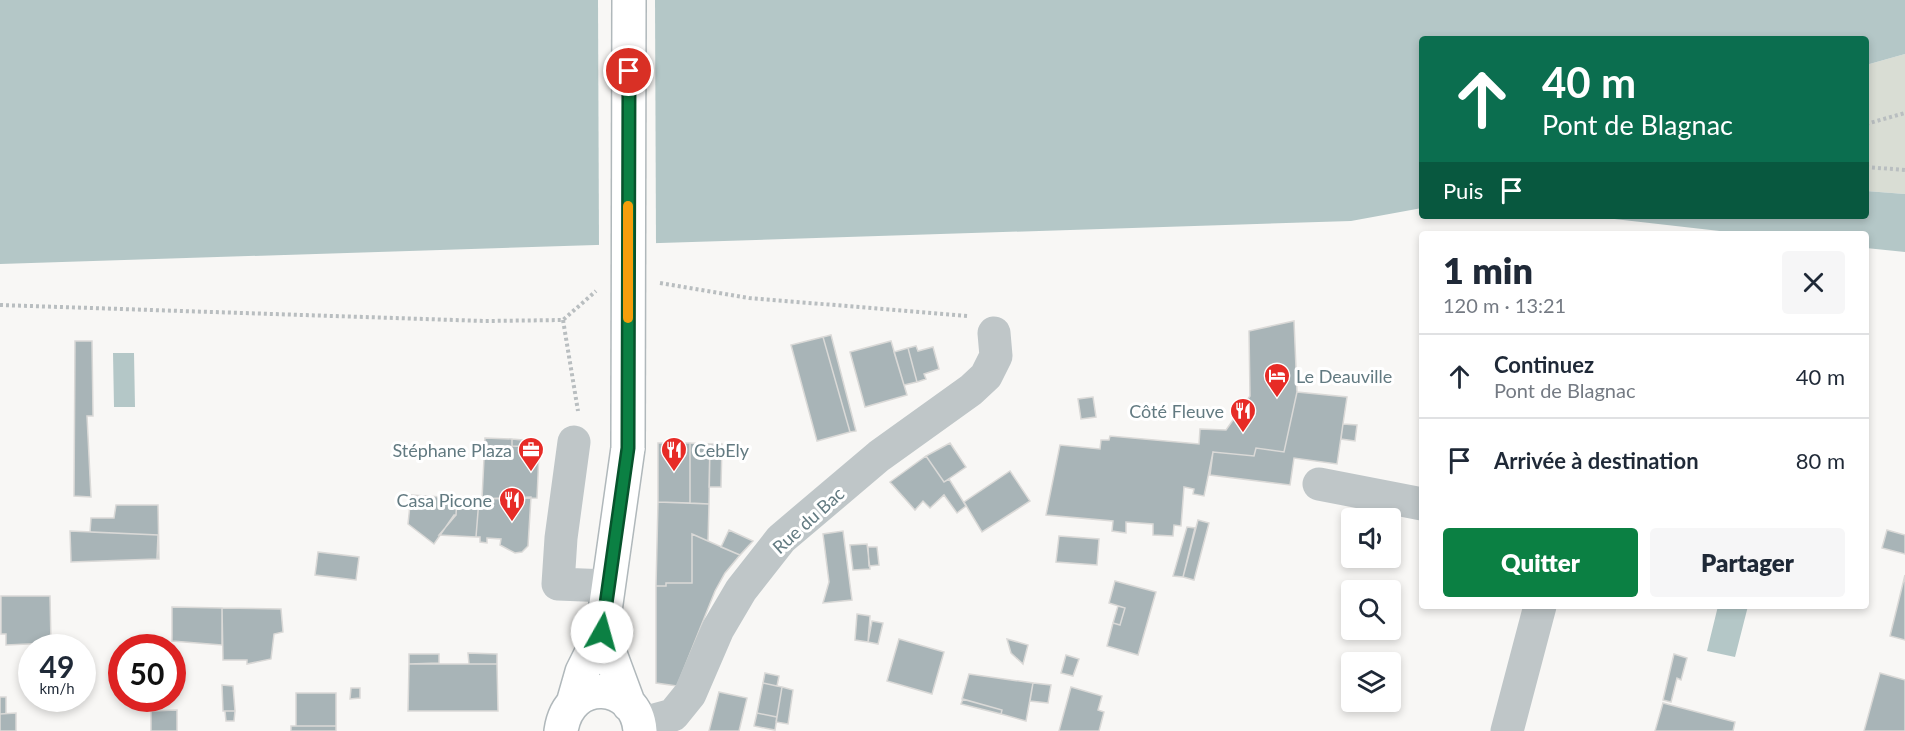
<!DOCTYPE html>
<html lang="fr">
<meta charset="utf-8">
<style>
body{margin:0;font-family:Lato,sans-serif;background:#f6f6f7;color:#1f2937;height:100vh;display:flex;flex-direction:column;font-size:22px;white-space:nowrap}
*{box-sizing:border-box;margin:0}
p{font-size:20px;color:#747a83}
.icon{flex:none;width:33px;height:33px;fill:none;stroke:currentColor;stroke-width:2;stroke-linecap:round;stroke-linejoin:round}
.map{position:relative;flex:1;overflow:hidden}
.panel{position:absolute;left:1419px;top:231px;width:450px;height:378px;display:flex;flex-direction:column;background:#fff;border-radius:6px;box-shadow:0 3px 9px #0003}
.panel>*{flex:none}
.top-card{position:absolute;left:1419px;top:36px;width:450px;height:183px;border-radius:6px;box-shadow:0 3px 9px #0003;background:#0b6e4f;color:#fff;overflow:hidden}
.tools{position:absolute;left:1341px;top:508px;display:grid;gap:12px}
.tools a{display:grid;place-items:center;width:60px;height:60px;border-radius:6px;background:#fff;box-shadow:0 3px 9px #0003;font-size:30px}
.speed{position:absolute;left:18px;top:634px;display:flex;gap:12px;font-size:30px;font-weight:700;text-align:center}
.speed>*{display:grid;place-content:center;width:78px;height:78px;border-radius:50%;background:#fff;box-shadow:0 3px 9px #0003;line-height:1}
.speed small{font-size:15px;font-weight:400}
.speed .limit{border:9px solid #d22;background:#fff;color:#111}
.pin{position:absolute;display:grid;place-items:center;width:51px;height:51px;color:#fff;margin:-26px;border:3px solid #fff;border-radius:50%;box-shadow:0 2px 6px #0007}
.me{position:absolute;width:66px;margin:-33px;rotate:7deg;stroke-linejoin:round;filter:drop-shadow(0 0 4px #0008)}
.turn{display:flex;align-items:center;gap:21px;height:126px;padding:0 24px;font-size:27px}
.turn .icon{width:78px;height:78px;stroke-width:2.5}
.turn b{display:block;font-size:42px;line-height:51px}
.then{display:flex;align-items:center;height:57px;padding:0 24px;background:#0003;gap:12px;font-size:22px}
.round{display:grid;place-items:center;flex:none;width:63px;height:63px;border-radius:6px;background:#f6f6f7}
.overview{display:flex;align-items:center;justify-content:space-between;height:102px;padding:0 24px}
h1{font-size:36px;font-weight:800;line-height:45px}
.button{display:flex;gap:12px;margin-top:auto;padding:12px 24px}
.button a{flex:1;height:69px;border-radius:6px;background:#0b8043;color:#fff;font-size:24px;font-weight:800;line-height:69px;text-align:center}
.button a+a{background:#f6f6f7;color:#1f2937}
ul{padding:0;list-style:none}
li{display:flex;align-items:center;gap:18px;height:84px;padding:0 24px;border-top:2px solid #e0e1e3}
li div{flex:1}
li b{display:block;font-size:22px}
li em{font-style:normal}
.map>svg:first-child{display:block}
.green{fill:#d9ddd4}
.water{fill:#b4c7c7}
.pier{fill:#f8f7f5}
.building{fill:#a8b4b7;stroke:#dad9d7;stroke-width:1.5}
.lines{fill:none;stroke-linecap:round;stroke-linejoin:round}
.major-casing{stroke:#b0b8bb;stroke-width:36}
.path{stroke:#b9bec0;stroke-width:4;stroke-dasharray:3 3;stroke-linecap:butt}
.minor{stroke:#bfc6c8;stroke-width:33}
.major{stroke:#fff;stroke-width:33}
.major-bridge-casing{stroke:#b0b8bb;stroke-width:36;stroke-linecap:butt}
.major-bridge{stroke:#fff;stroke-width:33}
.route-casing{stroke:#07532c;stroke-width:15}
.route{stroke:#0b8043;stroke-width:10}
.slow{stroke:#f59e0b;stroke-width:10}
.labels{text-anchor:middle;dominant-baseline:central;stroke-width:6;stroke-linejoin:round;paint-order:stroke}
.poi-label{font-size:18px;fill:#627a81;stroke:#fff;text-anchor:end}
.street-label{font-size:18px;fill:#627a81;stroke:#fff}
</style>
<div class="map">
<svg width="1905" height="731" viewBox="0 0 1905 731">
<rect width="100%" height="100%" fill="#f8f7f5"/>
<path class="green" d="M 1905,54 L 1905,194 L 1866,191 L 1866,65 Z"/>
<path class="water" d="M 0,0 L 1905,0 L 1905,54 L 1866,65 L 1866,39 L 1422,39 L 1422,208 L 1351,221 L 0,264 Z
M 1866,191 L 1905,194 L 1905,252 L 1866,248 L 1866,234 L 1746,234 L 1588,216 L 1866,216 Z
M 113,353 L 134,353 L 135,407 L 114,407 Z
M 1718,606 L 1748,606 L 1735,657 L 1707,651 Z"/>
<path class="pier" d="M 598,0 L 655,0 L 656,247 L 599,248 Z"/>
<path class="building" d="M 1294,321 L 1297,392 L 1284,452 L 1256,448 L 1254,456 L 1213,452 L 1204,496 L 1193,494 L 1194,489 L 1184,487 L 1181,526 L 1174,525 L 1173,536 L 1153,535 L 1153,524 L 1126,522 L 1126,533 L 1112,531 L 1113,521 L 1046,515 L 1060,445 L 1100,449 L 1101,440 L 1109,440 L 1110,436 L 1199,444 L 1200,429 L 1226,430 L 1250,396 L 1249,331 Z
M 831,335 L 856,431 L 850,432 L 823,337 Z
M 823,337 L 850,432 L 817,441 L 791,345 Z
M 75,341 L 92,341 L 93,416 L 87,416 L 91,497 L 74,496 Z
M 891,341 L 907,395 L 865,407 L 850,352 Z
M 916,346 L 918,351 L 933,347 L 939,369 L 924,374 L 926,379 L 917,382 L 908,348 Z
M 908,348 L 917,382 L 904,385 L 894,352 Z
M 1297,392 L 1347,397 L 1337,464 L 1294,458 L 1290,485 L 1210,475 L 1213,452 L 1254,456 L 1256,448 L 1284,452 Z
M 1093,397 L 1096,417 L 1081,419 L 1078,399 Z
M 1343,424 L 1357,425 L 1355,441 L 1341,439 Z
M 485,438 L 512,439 L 512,446 L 534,447 L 534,453 L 539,453 L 537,498 L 482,499 Z
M 512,439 L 534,441 L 534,447 L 512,446 Z
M 658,443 L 690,443 L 690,503 L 658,502 Z
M 690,443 L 710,444 L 709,504 L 690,503 Z
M 950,443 L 966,467 L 944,482 L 926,456 Z
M 710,444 L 722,444 L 721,487 L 709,487 Z
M 926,456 L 944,482 L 949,479 L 966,506 L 957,513 L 944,495 L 930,508 L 923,501 L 915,510 L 890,482 Z
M 1010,471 L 1030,501 L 982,532 L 964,502 Z
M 411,495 L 457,498 L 456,515 L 454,515 L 434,544 L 408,524 Z
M 531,497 L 528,546 L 522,552 L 515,553 L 500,545 L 501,539 L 487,538 L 487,543 L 480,542 L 480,537 L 476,537 L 479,499 Z
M 457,498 L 479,499 L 476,537 L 439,535 L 456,515 Z
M 658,502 L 709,504 L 708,541 L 692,534 L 692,583 L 666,583 L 666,586 L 656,586 Z
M 116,505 L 158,505 L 159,559 L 157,559 L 158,535 L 90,532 L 91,518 L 114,518 Z
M 1198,520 L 1209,523 L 1194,580 L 1183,577 Z
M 1187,527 L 1195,528 L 1183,577 L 1173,576 Z
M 729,530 L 753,541 L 740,555 L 721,547 Z
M 1887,530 L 1905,535 L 1905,554 L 1882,548 Z
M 70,531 L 158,535 L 157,559 L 71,562 Z
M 843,531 L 852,600 L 823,603 L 829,582 L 823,534 Z
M 692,534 L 740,555 L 725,573 L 715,591 L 677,686 L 656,683 L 656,586 L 666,586 L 666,583 L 692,583 Z
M 1059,536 L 1099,539 L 1097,565 L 1056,562 Z
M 867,544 L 870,569 L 853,570 L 850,545 Z
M 868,547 L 877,547 L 879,565 L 869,566 Z
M 318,552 L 359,557 L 356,580 L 315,575 Z
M 1905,575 L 1905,640 L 1890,636 Z
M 1115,581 L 1156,592 L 1138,655 L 1107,646 L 1113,623 L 1120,625 L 1125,608 L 1109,603 Z
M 1,596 L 50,596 L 51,643 L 6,645 L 6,634 L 1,634 Z
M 1118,606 L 1125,608 L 1120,625 L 1113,623 Z
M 172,607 L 222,608 L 222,645 L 172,641 Z
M 222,608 L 281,609 L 283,632 L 274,634 L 271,659 L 247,664 L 247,660 L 223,660 Z
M 857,614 L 870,616 L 868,642 L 855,640 Z
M 872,621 L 883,623 L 878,644 L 868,642 Z
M 899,639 L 944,652 L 932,694 L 887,681 Z
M 1007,639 L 1028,645 L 1023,664 L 1011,653 Z
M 468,653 L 497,654 L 497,664 L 469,664 Z
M 409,654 L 439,654 L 439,663 L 409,664 Z
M 1674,654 L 1687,658 L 1681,680 L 1677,678 L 1671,702 L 1663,700 Z
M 1066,655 L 1079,659 L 1073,676 L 1061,673 Z
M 409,664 L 497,664 L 498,711 L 408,711 Z
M 765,673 L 779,676 L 777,686 L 763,683 Z
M 1880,673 L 1905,680 L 1905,731 L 1864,731 Z
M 969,674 L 1033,683 L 1026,721 L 1001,714 L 1002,710 L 962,699 Z
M 763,683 L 782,687 L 777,717 L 757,713 Z
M 1033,683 L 1051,685 L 1048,703 L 1030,701 Z
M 222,685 L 233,686 L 235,711 L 223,711 Z
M 782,687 L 793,690 L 788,724 L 776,722 Z
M 1071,687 L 1102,696 L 1098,710 L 1104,712 L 1099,731 L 1059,731 Z
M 351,688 L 360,688 L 360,698 L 350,699 Z
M 719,692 L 747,698 L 739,731 L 709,731 Z
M 296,693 L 336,693 L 336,726 L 296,726 Z
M 0,697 L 6,697 L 6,714 L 0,714 Z
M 963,699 L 1002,710 L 1001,714 L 961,704 Z
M 1663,703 L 1735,722 L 1733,731 L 1655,731 Z
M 177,710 L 177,731 L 151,731 L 151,711 Z
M 225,711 L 235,711 L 234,721 L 226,721 Z
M 16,713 L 16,731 L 0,731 L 0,714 Z
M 757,713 L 777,717 L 775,730 L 754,726 Z
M 291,726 L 336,726 L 336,731 L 291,731 Z"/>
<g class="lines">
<defs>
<path id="major" d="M 602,632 L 629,705
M 574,700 L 582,672 L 602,632 L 628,448
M 561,731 C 569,675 637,682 640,731"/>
</defs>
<use href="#major" class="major-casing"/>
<path class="path" d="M 1866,124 L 1905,113
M 1866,167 L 1905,170
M 660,283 L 749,298 L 968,316
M 0,305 L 485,321 L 563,320 L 596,291
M 563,320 L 578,411"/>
<path class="minor" d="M 574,442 L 561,538 L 558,584 L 608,586
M 1319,484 L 1422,504
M 640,724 L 673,715 L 690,694 L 718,629 L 741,590 L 781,539 L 879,456 L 971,390 L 986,376 L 996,356 L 994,333
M 1507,731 L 1540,606"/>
<use href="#major" class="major"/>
<defs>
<path id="major-bridge" d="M 628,448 L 629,0"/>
</defs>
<use href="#major-bridge" class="major-bridge-casing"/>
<use href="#major-bridge" class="major-bridge"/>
</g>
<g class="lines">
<defs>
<path id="route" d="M 602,632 L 628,448 L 629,71"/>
</defs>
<use href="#route" class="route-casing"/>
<use href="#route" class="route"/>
<path class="slow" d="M 628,206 L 628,318"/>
</g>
<defs>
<symbol id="hotel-pin" viewBox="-11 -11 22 30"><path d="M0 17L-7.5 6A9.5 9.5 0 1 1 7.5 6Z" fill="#e72b26" stroke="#fff"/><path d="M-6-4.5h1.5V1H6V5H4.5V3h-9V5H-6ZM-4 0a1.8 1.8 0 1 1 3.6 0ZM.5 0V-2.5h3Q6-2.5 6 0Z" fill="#fff"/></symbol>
<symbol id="restaurant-pin" viewBox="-11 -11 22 30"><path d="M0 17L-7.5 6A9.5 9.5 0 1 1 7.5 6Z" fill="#e72b26" stroke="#fff"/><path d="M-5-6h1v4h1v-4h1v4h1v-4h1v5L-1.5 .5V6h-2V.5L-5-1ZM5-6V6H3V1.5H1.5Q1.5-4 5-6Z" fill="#fff"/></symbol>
<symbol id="office-pin" viewBox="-11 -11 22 30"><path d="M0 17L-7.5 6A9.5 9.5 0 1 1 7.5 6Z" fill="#e72b26" stroke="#fff"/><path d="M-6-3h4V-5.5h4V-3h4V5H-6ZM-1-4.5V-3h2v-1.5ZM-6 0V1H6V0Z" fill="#fff"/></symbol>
</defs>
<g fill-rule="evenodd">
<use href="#hotel-pin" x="1262" y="361" width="30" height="40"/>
<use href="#restaurant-pin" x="1228" y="396" width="30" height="40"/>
<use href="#office-pin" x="516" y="435" width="30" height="40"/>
<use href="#restaurant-pin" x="659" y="435" width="30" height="40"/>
<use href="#restaurant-pin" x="497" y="485" width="30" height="40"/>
</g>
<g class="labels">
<g class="poi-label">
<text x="1296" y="376" text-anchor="start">Le Deauville</text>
<text x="1224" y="411">Côté Fleuve</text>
<text x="512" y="450">Stéphane Plaza</text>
<text x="694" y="450" text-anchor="start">CebEly</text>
<text x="492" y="500">Casa Picone</text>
</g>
<g class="street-label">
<text transform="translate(808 520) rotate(-42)">Rue du Bac</text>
</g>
</g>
</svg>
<div class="tools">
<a><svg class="icon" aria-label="sound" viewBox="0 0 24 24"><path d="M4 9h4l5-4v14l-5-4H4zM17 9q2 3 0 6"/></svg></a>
<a><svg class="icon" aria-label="search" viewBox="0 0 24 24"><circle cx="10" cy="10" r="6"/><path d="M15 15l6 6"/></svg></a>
<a><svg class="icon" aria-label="layers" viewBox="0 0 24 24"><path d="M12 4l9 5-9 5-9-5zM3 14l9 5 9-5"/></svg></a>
</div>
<div class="speed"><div>49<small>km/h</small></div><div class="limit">50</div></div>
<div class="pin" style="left:629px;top:71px;background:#d93025"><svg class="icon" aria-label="arrive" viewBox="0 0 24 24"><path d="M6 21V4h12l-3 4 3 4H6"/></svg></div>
<svg class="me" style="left:602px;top:632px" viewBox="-20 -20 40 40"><circle r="19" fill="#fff"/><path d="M0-13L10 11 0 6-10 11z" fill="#0b8043"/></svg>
<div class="top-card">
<div class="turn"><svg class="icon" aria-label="ahead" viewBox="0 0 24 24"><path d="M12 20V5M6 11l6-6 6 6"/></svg><div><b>40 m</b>Pont de Blagnac</div></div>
<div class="then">Puis<svg class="icon" aria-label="arrive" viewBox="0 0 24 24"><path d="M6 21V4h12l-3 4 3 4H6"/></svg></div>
</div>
<section class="panel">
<div class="overview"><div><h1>1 min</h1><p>120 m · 13:21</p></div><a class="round"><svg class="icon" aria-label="close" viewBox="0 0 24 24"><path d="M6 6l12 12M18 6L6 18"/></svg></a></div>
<ul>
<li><svg class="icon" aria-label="ahead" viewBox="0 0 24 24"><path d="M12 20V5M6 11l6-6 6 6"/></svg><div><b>Continuez</b><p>Pont de Blagnac</p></div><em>40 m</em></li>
<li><svg class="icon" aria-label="arrive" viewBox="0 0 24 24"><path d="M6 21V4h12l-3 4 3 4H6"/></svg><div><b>Arrivée à destination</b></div><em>80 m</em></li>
</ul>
<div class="button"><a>Quitter</a><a>Partager</a></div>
</section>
</div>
